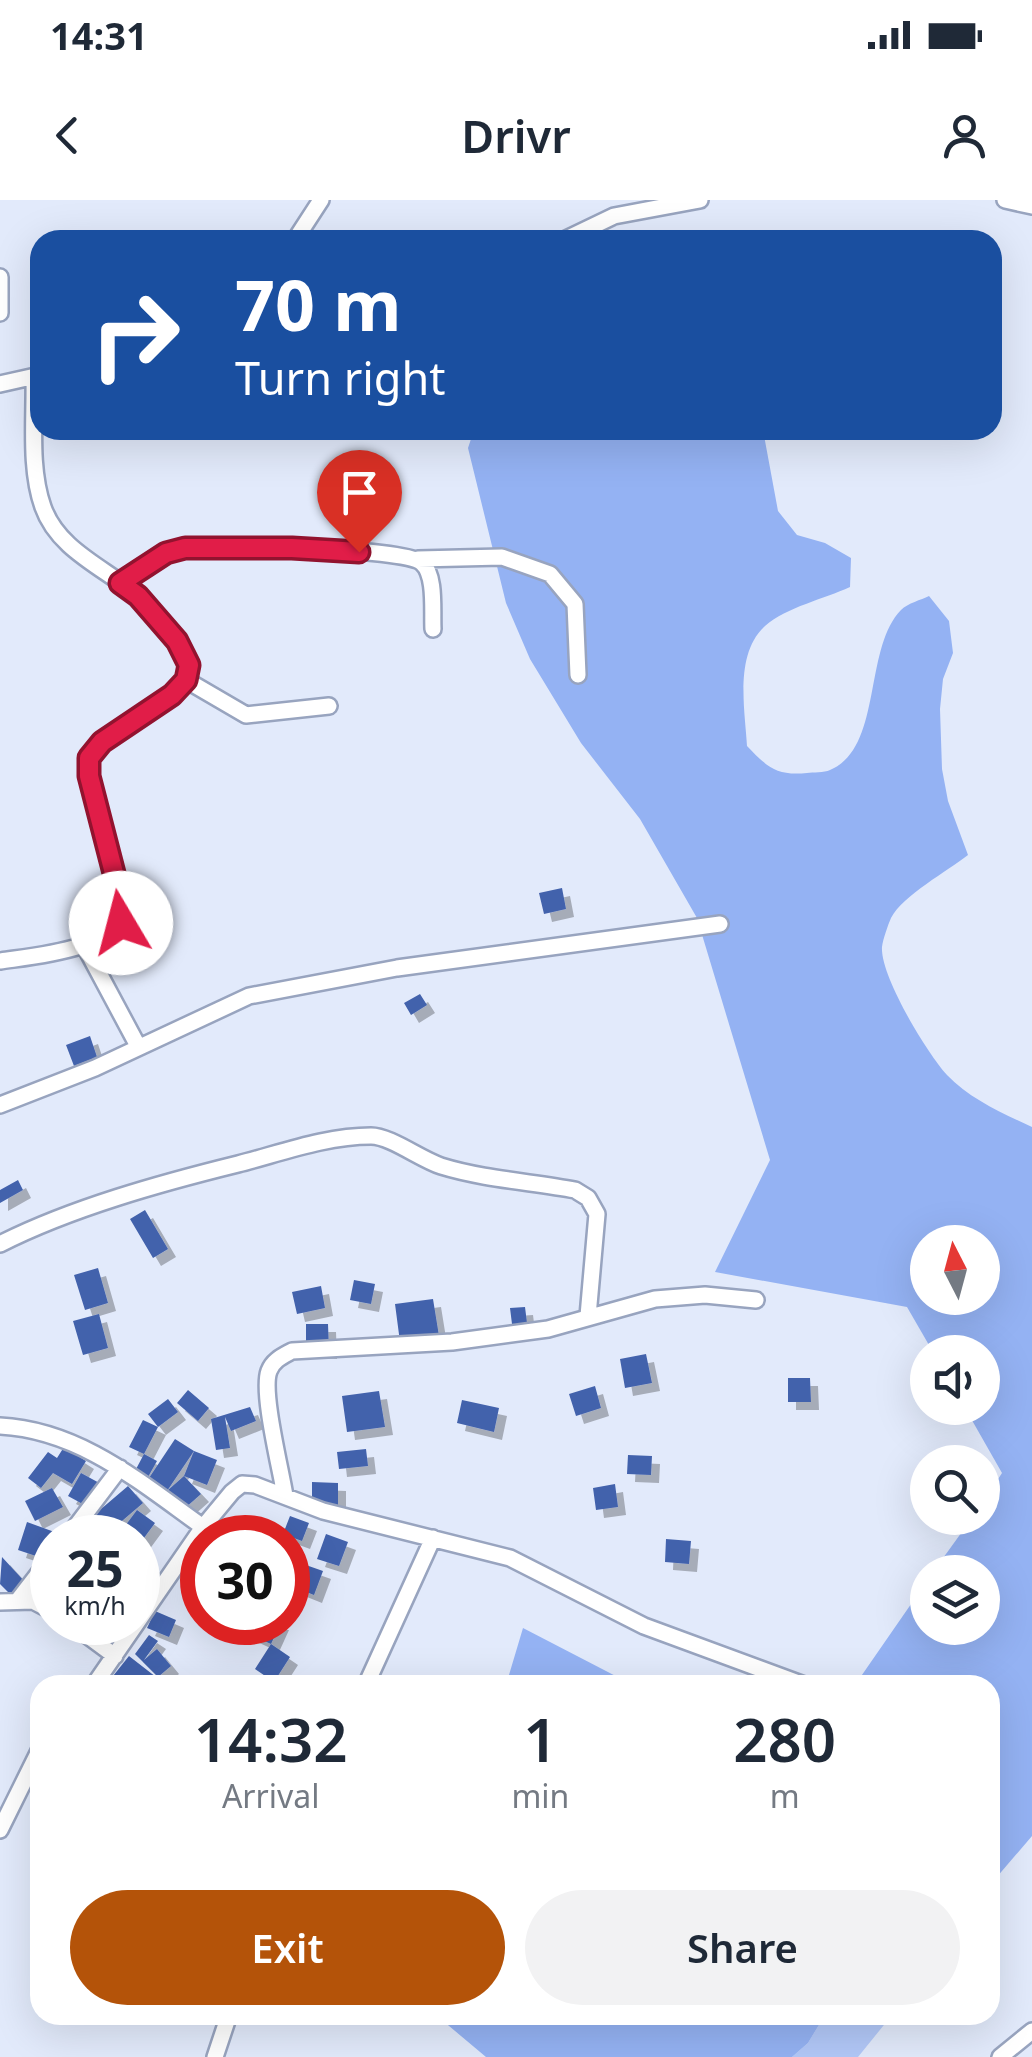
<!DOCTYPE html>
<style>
body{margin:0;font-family:"Noto Sans",sans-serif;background:#f2f2f3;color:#1f2937;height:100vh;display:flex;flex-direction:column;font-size:38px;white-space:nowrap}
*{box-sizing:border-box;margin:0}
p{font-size:32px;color:#747a83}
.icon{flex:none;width:55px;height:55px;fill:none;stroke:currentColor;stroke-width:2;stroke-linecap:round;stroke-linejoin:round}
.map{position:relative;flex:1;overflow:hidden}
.sheet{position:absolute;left:30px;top:1475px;width:970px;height:350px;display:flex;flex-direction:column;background:#fff;border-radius:30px;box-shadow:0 10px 40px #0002}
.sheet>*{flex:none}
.hud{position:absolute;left:30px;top:30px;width:972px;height:210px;border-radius:30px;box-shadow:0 10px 40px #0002;background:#1a4fa0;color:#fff;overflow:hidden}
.needle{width:65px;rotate:354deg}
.controls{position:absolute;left:910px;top:1025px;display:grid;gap:20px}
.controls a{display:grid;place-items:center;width:90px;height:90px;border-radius:50%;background:#fff;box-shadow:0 10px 40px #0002;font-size:50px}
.speed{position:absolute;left:30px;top:1315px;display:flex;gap:20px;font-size:50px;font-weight:700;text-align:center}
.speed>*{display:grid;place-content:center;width:130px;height:130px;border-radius:50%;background:#fff;box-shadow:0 10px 40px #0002;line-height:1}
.speed small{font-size:25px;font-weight:400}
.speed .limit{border:15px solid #d22;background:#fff;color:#111}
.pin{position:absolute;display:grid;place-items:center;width:85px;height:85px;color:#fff;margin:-102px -42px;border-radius:50% 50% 50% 0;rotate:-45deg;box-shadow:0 0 10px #0007}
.pin .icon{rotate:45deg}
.me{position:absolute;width:110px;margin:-55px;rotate:352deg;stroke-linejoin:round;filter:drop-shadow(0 0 8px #0008)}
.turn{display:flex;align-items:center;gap:35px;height:210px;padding:0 40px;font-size:45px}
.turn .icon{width:130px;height:130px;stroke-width:2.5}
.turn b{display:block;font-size:70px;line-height:85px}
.eta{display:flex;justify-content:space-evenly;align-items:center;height:170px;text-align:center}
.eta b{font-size:60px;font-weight:600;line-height:70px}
.primary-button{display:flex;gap:20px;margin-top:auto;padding:20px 40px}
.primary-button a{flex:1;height:115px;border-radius:60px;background:#b45309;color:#fff;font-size:40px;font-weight:600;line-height:115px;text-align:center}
.primary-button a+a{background:#f2f2f3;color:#1f2937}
.status{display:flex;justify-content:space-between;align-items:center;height:70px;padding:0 50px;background:#fff;direction:ltr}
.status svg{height:28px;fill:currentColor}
header{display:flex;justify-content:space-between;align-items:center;height:130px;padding:0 40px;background:#fff;font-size:45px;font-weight:600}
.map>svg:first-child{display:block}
.green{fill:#b2c8f8}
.forest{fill:#94b2f3;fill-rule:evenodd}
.building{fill:#4362ac;filter:url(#shadow)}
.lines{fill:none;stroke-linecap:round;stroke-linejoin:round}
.street-casing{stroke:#98a4bf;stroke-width:20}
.street{stroke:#fff;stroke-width:15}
.route-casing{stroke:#92132f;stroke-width:25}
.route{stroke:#e11d48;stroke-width:18}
</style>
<div class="status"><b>14:31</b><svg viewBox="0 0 49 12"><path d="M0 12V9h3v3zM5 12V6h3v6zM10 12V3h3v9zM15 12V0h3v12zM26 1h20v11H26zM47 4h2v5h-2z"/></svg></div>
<header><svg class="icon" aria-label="back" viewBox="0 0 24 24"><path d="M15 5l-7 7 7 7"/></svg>Drivr<svg class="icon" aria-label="person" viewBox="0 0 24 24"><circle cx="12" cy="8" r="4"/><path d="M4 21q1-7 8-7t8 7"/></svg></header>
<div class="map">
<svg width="1032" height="1857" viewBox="0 0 1032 1857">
<defs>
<filter id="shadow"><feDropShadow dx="8" dy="8" stdDeviation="0" flood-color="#0004"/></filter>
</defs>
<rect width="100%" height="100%" fill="#e2eafb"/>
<path class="green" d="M 825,1815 L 892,1815 L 858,1857 L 792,1857 L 808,1843 Z"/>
<path class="forest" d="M 474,230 L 763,230 L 778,311 L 797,335 L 825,343 L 851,358 L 850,387 C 824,399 787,407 765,426 C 734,454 745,510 747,546 C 767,567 776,576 807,573 C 813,572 824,573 830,570 C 883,548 863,449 901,410 C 908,403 921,400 929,396 L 949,421 L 953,453 L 943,479 L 940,509 L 942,569 L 948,601 L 968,655 C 948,671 903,695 891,718 C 888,725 883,739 882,747 C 880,776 927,853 947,875 C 970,899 1002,913 1032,927 L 1032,1636 L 990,1685 L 990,1485 L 855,1485 L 927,1381 L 928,1428 L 982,1428 L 982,1372 L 933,1372 L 972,1318 L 982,1318 L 983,1302 L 1002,1273 L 965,1208 L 982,1208 L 982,1152 L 933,1152 L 907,1107 L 715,1072 L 770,960 L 697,718 L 640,619 L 581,543 L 530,459 L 506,403 L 468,248 ZM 928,1042 L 982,1042 L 982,1098 L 928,1098 Z
M 523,1428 L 633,1485 L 506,1485 Z
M 436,1815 L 825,1815 L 808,1843 L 792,1857 L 486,1857 Z"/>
<path class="building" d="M 562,688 L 566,709 L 544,714 L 539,693 Z
M 420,794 L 427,805 L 411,815 L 404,803 Z
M 90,836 L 97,857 L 74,866 L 66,845 Z
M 18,980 L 23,990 L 0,1003 L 0,990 Z
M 145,1010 L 168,1049 L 153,1058 L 130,1019 Z
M 98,1068 L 108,1103 L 85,1110 L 74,1075 Z
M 354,1080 L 375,1084 L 371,1104 L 350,1100 Z
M 321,1086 L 325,1108 L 297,1114 L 292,1092 Z
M 433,1099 L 439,1136 L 400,1142 L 395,1104 Z
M 525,1107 L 528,1131 L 513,1132 L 510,1108 Z
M 99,1114 L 108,1148 L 83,1155 L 73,1121 Z
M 306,1124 L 328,1124 L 329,1151 L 306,1150 Z
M 646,1154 L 652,1183 L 625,1188 L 620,1159 Z
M 788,1178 L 810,1178 L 811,1202 L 788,1202 Z
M 595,1186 L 601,1208 L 576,1216 L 569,1194 Z
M 188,1190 L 209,1208 L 198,1221 L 177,1203 Z
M 379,1191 L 385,1227 L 347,1232 L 342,1196 Z
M 168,1199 L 178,1212 L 158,1227 L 148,1214 Z
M 462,1200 L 499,1208 L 494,1232 L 457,1223 Z
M 250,1207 L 256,1221 L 231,1231 L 225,1217 L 230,1248 L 216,1250 L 211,1219 Z
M 143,1220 L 158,1227 L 144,1254 L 129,1247 Z
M 175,1239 L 194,1251 L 167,1291 L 149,1278 Z
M 64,1247 L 86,1261 L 72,1284 L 53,1273 L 41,1288 L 28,1278 L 48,1252 L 57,1258 Z
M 366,1249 L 368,1266 L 339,1269 L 337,1252 Z
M 194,1251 L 217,1260 L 207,1285 L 184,1276 Z
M 144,1254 L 157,1261 L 148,1277 L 135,1271 Z
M 628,1255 L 652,1256 L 651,1275 L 627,1274 Z
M 81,1273 L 103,1285 L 90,1308 L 68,1296 Z
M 184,1276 L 201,1294 L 184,1309 L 167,1291 Z
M 312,1282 L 338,1283 L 338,1307 L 312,1307 Z
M 615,1284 L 618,1307 L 596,1310 L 593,1288 Z
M 128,1286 L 143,1303 L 109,1332 L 94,1315 Z
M 52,1288 L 63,1307 L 35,1321 L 25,1301 Z
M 137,1310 L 155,1323 L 138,1346 L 138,1338 L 119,1334 Z
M 290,1316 L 309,1323 L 302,1341 L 283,1334 Z
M 27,1322 L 60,1334 L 59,1338 L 52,1338 L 51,1361 L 18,1350 Z
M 326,1334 L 348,1342 L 339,1366 L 317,1359 Z
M 666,1339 L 691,1341 L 689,1364 L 665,1362 Z
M 2,1357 L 24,1381 L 10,1394 L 0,1384 Z
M 303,1364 L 323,1371 L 314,1395 L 294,1387 Z
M 200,1365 L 202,1368 L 202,1399 L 184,1383 Z
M 155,1411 L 176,1420 L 169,1437 L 147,1428 Z
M 249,1422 L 281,1422 L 271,1444 L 245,1432 Z
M 149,1435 L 158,1441 L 144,1460 L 157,1449 L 171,1466 L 158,1477 L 135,1454 Z
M 271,1444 L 290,1457 L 274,1482 L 255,1469 Z
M 129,1456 L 156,1477 L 167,1485 L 124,1485 L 113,1476 Z"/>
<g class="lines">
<defs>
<path id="street" d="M 1005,0 L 1032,6
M 295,40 L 321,0
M 564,40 L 614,16 L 700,0
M 0,77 L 0,113
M 0,184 L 40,175
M 418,359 L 502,357 L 550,374 L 575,404 L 578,475
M 119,383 C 138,371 158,355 179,350 C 208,344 405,347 422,363 C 436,375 432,411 433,429
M 186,480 L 246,515 L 329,506
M 84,745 L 138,846
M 0,761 C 33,756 115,750 124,711 L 89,576 C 89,570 88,565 89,560 C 98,524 199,504 187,462 C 183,447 172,435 162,424 C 154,415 146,404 137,395 C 105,368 58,350 43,307 C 29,268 35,219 34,177
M 0,905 L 95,868 L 249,796 L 397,768 L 720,724
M 0,1044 C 71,1008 161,983 238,964 C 281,953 326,936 371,936 C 390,936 420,959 441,966 C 483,979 532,982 575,990 L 588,998 L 597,1014 L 588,1116
M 0,1226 C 80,1230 141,1283 203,1327
M 285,1296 C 281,1270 261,1192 269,1171 C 273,1160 283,1156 292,1151 L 452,1142 L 548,1129 L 655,1099 L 705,1095 L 756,1100
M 67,1338 L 120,1268
M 18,1400 L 52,1356
M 0,1402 L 33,1401 L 52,1411
M 69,1422 L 115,1456
M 94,1485 L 203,1327 L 232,1292 L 242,1284 L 255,1285 L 323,1311 L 510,1358 L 644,1426 L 804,1485
M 366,1485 L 433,1338
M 0,1630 L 40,1549
M 215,1857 L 229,1815
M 1000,1857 L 1032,1831"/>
</defs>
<use href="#street" class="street-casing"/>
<use href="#street" class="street"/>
</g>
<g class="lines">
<defs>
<path id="route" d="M 121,723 L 124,712 L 89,576 L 89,558 L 102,542 L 172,495 L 186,480 L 189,465 L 177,441 L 138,396 L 120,383 L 166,353 L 185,348 L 292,348 L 359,352"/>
</defs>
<use href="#route" class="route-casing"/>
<use href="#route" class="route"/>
</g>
</svg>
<div class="controls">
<a><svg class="needle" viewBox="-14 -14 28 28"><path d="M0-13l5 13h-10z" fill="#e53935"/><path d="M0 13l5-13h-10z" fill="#747a83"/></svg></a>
<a><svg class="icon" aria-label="sound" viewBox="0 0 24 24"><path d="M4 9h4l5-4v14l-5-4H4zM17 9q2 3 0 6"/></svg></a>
<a><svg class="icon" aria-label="search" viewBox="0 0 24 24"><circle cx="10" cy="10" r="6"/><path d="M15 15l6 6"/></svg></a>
<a><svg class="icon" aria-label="layers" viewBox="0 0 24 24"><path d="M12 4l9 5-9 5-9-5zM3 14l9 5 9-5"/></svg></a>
</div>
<div class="speed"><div>25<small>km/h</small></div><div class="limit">30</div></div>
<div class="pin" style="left:359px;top:352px;background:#d93025"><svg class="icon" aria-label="arrive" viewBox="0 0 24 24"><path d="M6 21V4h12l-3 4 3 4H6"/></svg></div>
<svg class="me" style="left:121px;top:723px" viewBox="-20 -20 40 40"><circle r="19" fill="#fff"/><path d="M0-13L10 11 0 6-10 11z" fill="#e11d48"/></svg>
<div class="hud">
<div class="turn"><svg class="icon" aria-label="right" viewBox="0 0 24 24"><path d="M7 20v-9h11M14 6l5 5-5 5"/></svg><div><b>70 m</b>Turn right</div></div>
</div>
<section class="sheet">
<div class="eta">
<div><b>14:32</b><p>Arrival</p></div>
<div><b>1</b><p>min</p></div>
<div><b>280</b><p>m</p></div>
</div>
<div class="primary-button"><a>Exit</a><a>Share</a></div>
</section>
</div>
